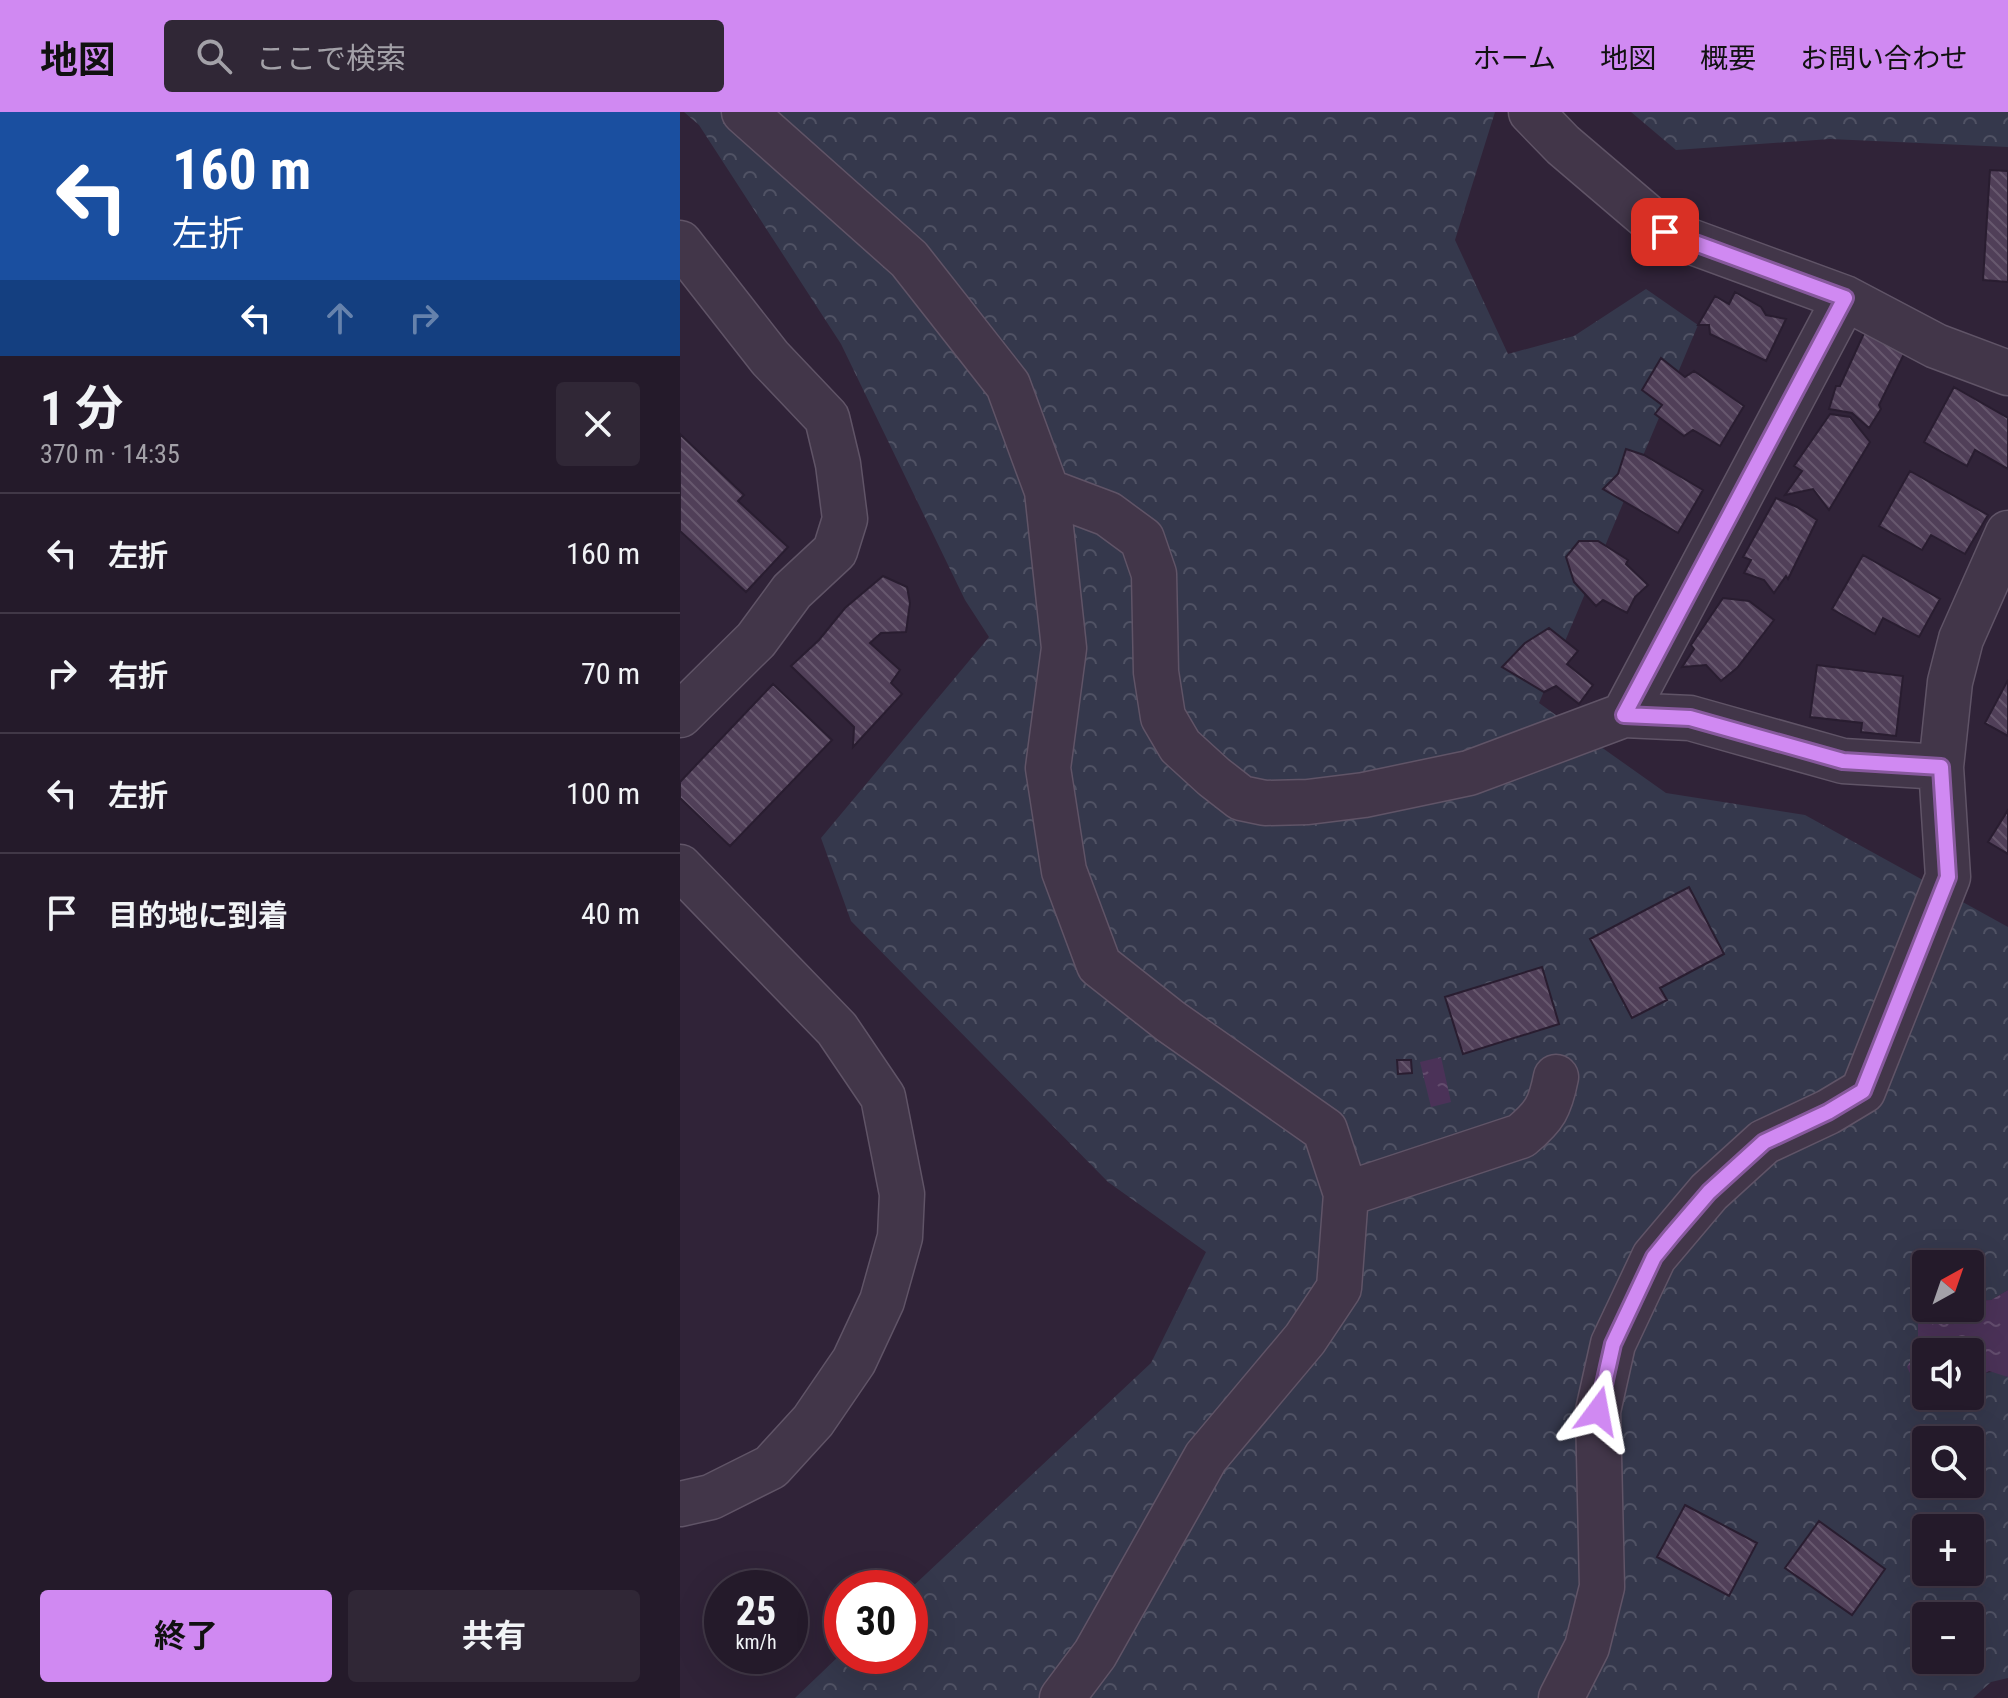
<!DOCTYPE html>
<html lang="ja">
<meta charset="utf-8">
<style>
body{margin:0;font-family:"Roboto Condensed","Noto Sans JP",sans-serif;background:#302736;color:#f1f3f6;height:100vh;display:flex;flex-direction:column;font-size:30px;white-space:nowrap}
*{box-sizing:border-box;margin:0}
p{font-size:26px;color:#a3a1a8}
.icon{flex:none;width:44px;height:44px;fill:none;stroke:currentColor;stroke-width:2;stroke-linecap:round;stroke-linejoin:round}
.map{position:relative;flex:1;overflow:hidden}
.sheet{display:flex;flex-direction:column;background:#241a2a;width:680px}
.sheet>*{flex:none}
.top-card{background:#1a4fa0;color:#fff;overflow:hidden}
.needle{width:52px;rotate:40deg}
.controls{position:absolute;left:1232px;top:1138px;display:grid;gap:16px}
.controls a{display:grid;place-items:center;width:72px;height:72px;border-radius:8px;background:#241a2a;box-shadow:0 8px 32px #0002,0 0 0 2px #413847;font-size:40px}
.speed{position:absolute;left:24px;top:1458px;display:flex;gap:16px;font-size:40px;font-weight:700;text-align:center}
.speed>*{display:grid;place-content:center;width:104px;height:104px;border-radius:50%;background:#241a2a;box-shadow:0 8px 32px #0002,0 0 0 2px #413847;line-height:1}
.speed small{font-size:20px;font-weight:400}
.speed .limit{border:12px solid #d22;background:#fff;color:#111}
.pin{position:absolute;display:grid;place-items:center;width:68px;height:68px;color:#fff;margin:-34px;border-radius:16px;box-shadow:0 4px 12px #0006}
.me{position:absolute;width:88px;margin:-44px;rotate:13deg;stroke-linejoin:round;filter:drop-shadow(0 0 6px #0008)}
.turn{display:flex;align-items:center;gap:28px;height:168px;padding:0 40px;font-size:36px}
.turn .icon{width:104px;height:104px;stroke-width:2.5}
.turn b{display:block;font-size:56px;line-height:68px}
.lanes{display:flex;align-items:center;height:76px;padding:0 40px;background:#0003;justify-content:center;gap:40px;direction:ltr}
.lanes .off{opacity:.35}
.round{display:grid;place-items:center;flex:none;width:84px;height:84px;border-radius:8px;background:#302736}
.overview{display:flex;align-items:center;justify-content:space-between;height:136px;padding:0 40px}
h1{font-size:48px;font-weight:700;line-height:60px}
.button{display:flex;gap:16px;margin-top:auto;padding:16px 40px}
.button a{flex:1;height:92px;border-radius:8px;background:#d089f2;color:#111;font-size:32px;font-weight:700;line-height:92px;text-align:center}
.button a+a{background:#302736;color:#f1f3f6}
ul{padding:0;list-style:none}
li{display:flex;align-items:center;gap:24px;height:120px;padding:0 40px;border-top:2px solid #413847}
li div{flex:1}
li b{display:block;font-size:30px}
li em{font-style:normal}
header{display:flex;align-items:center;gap:48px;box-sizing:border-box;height:112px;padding:0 40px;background:#d089f2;color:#111}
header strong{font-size:38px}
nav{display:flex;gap:44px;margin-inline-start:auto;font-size:28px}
.search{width:560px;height:72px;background:#302736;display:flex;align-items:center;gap:20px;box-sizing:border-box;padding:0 28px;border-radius:8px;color:#a3a1a8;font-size:30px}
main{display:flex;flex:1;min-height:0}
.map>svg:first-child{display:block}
.forest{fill:url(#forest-crowns);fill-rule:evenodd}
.water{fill:url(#water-ripples)}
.building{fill:url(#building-back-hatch);stroke:#291d30;stroke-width:2}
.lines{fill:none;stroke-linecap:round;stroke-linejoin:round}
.minor-casing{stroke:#605467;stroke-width:47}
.minor{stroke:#423649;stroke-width:44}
.route-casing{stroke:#87599d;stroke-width:20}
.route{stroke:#d089f2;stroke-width:14}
</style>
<header>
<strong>地図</strong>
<div class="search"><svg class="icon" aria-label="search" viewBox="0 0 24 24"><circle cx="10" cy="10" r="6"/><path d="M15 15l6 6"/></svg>ここで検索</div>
<nav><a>ホーム</a><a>地図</a><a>概要</a><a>お問い合わせ</a></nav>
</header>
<main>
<section class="sheet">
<div class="top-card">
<div class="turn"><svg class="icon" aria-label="left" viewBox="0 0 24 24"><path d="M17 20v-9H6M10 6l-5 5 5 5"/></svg><div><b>160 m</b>左折</div></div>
<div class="lanes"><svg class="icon" aria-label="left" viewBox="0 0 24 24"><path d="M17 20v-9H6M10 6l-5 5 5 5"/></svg><svg class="icon off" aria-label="ahead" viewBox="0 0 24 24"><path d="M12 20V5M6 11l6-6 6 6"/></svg><svg class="icon off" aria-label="right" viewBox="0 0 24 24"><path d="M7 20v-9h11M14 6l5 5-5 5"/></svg></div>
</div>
<div class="overview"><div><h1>1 分</h1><p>370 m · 14:35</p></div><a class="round"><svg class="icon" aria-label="close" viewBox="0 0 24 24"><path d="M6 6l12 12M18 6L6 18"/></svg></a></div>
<ul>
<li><svg class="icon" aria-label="left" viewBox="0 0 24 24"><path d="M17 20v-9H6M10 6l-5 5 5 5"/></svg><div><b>左折</b></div><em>160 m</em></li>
<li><svg class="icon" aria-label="right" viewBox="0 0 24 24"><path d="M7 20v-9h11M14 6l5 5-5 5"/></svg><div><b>右折</b></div><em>70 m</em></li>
<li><svg class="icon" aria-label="left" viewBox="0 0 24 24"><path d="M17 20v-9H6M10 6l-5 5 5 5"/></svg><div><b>左折</b></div><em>100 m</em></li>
<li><svg class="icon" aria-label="arrive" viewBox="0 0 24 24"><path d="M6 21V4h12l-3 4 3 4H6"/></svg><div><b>目的地に到着</b></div><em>40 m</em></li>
</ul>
<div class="button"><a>終了</a><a>共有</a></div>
</section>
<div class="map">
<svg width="1328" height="1586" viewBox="0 0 1328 1586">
<defs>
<pattern id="forest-crowns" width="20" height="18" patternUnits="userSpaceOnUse" patternTransform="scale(2)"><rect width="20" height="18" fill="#35384c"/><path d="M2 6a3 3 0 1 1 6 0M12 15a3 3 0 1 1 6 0" fill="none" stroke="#505264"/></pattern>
<pattern id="water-ripples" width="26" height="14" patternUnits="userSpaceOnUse" patternTransform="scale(2)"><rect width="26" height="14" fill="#4b3258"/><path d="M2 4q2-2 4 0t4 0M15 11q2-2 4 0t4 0" fill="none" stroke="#634d6e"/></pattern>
<pattern id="building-back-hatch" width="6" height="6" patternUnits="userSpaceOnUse" patternTransform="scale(2)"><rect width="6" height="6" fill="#503f58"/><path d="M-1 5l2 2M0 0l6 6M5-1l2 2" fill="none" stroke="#67586e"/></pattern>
</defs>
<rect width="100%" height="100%" fill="#302338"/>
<path class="forest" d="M 4,0 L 815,0 L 775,128 L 828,242 L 894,224 L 966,177 L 1018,213 L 859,591 L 986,681 L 1125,703 L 1328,815 L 1328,1178 L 1311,1188 L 1290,1189 L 1290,1152 L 1246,1152 L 1246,1181 L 1238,1199 L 1238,1234 L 1232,1244 L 1243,1275 L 1246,1276 L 1246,1284 L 1290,1284 L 1290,1270 C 1304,1260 1312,1256 1328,1265 L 1328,1566 L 1311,1570 L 1293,1586 L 115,1586 L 162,1541 L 162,1544 L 230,1544 L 230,1477 L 471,1251 L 526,1140 L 428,1070 L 171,809 L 141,726 L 309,525 L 285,488 L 161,232 L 19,13 ZM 1246,1328 L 1290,1328 L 1290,1372 L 1246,1372 ZM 1246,1416 L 1290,1416 L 1290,1460 L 1246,1460 ZM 1246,1504 L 1290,1504 L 1290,1548 L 1246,1548 Z
M 951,0 L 1328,0 L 1328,35 L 1150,27 L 996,38 Z"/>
<path class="water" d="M 761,945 L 771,990 L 751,995 L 740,950 Z
M 1328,1178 L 1328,1265 L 1309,1259 L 1290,1270 L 1290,1240 L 1246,1240 L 1246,1276 L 1231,1263 L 1227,1255 L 1238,1234 L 1238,1199 L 1246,1181 L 1246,1196 L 1290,1196 L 1290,1189 L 1311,1188 Z"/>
<path class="building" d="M 1310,58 L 1328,59 L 1328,170 L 1303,168 Z
M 1055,180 L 1081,195 L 1086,203 L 1106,207 L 1086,249 L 1030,222 L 1029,213 L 1018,213 L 1035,184 L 1049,192 Z
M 1185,219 L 1226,238 L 1199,293 L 1201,297 L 1189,316 L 1172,301 L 1149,297 L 1156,274 L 1160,274 Z
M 981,246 L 1005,265 L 1014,259 L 1064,294 L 1040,334 L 1013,318 L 1004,324 L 975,302 L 982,293 L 962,278 Z
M 1274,275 L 1328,306 L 1328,357 L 1295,338 L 1287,354 L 1244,330 Z
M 1150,302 L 1170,305 L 1190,330 L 1149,398 L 1133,377 L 1105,383 L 1122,359 L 1114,354 Z
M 0,322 L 64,383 L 58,389 L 108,435 L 66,480 L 0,419 Z
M 946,337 L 964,343 L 1023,378 L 998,421 L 923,377 L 938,362 Z
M 1230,359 L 1308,403 L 1285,442 L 1251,423 L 1242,438 L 1199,414 Z
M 1096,386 L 1117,395 L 1137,408 L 1108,467 L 1106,464 L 1094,481 L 1084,468 L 1064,461 L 1071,448 L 1063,445 Z
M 899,429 L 918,429 L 948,448 L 946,452 L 968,473 L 955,485 L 947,501 L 923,488 L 916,494 L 894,470 L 886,445 Z
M 1183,443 L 1260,487 L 1239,525 L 1203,506 L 1195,522 L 1152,497 Z
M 203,464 L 227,475 L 230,491 L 226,520 L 201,521 L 190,531 L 220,558 L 211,571 L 222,582 L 173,635 L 174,615 L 111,554 L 139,528 L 165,496 Z
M 1043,486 L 1069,489 L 1094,508 L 1057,556 L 1041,569 L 1026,553 L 1002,555 L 1014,537 L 1011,533 Z
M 869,516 L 898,539 L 887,552 L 913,573 L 899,592 L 876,574 L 864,580 L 822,555 L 845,531 Z
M 1137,553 L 1223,564 L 1216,624 L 1181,620 L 1182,611 L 1130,605 Z
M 1328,568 L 1328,624 L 1305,611 Z
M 93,572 L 152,628 L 50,734 L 0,686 L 0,670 Z
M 1328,698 L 1328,742 L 1308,730 Z
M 1009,775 L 1044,842 L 980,876 L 987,888 L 952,906 L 910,827 Z
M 862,855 L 879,912 L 783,942 L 765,885 Z
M 717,948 L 731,948 L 732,961 L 718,962 Z
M 1005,1393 L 1077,1431 L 1049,1484 L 977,1445 Z
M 1139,1409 L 1205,1457 L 1172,1503 L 1105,1456 Z"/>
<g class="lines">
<defs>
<path id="minor" d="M 64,0 L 229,147 L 328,273 L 367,379 L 384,536 L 368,656 L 384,759 L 419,853 L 490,909 L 645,1018 L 666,1082 L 659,1176 L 625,1227 L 526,1345 L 415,1542 L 382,1586
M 851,0 L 883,33 L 985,120 L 1165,186 L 1256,234 L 1328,261
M 0,131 L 90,246 L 147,306 L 158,352 L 165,407 L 155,439 L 112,479 L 76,528 L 0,603
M 367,379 L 428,402 L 462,427 L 474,462 L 476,560 L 483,605 L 500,634 L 534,665 L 561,686 L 585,691 L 628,690 L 684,683 L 789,661 L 944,603 L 1010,606 L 1163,649 L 1261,655
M 944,603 L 1165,186
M 0,755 L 157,917 L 203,985 L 222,1082 L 220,1125 L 202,1189 L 174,1249 L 133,1309 L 91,1355 L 31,1385 L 0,1392
M 666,1082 L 841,1024 C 865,1004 870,995 876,965
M 881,1586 L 907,1535 L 922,1475 L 918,1299 L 933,1232 L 974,1145 L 1029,1080 L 1084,1030 L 1148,1000 L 1183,979 L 1268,765 L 1261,655 L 1270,570 L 1281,527 L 1328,421"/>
</defs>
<use href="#minor" class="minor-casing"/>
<use href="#minor" class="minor"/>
</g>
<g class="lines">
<defs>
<path id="route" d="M 918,1299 L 933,1232 L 974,1145 L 992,1123 L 1029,1080 L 1084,1030 L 1148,1000 L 1183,979 L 1268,765 L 1261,655 L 1163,649 L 1010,606 L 944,603 L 1165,186 L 985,120"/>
</defs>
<use href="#route" class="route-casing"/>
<use href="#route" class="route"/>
</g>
</svg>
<div class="controls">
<a><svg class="needle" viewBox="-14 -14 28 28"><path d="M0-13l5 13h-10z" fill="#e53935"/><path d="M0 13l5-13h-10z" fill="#a3a1a8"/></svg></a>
<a><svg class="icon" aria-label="sound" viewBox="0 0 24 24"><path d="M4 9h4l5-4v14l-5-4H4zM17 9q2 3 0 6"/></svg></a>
<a><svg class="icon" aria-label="search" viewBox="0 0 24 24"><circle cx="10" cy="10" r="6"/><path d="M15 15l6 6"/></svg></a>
<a>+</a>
<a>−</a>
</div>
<div class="speed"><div>25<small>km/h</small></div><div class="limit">30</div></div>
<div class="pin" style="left:985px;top:120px;background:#d93025"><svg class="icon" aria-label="arrive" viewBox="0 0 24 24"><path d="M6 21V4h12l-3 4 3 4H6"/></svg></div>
<svg class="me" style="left:918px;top:1299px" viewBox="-20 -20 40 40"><path d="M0-17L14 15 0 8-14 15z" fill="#d089f2" stroke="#fff" stroke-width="4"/></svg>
</div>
</main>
